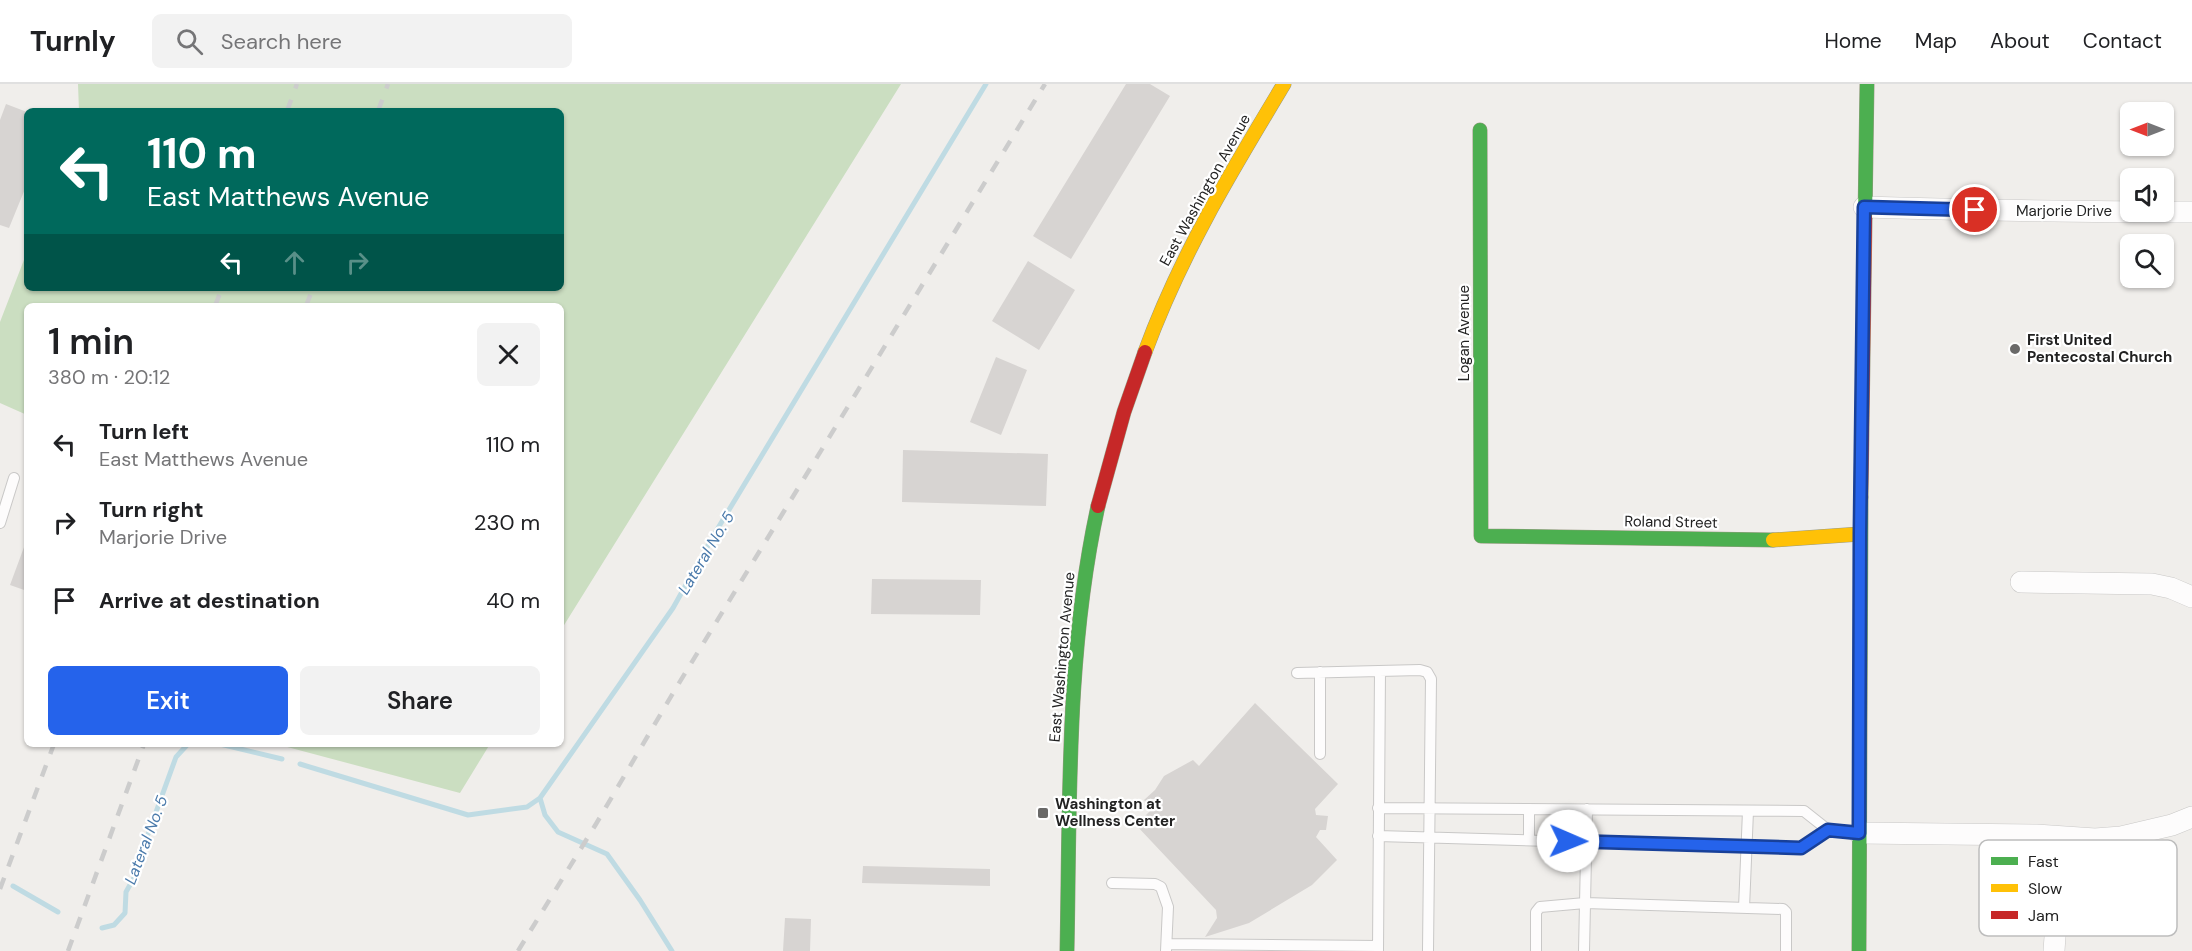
<!DOCTYPE html>
<meta charset="utf-8">
<style>
body{margin:0;font-family:"DM Sans",sans-serif;background:#f2f2f2;color:#202124;height:100vh;display:flex;flex-direction:column;font-size:22px;white-space:nowrap}
*{box-sizing:border-box;margin:0}
p{font-size:20px;color:#757577}
.icon{flex:none;width:33px;height:33px;fill:none;stroke:currentColor;stroke-width:2;stroke-linecap:round;stroke-linejoin:round}
.map{position:relative;flex:1;overflow:hidden}
.drawer{position:absolute;left:24px;top:219px;width:540px;height:444px;display:flex;flex-direction:column;background:#fff;border-radius:9px;box-shadow:0 2px 4px #0004}
.drawer>*{flex:none}
.guide{position:absolute;left:24px;top:24px;width:540px;height:183px;border-radius:9px;box-shadow:0 2px 4px #0004;background:#00695c;color:#fff;overflow:hidden}
.needle{width:39px;rotate:270deg}
.buttons{position:absolute;left:2120px;top:18px;display:grid;gap:12px}
.buttons a{display:grid;place-items:center;width:54px;height:54px;border-radius:9px;background:#fff;box-shadow:0 2px 4px #0004;font-size:30px}
.pin{position:absolute;display:grid;place-items:center;width:51px;height:51px;color:#fff;margin:-26px;border:3px solid #fff;border-radius:50%;box-shadow:0 2px 6px #0007}
.me{position:absolute;width:66px;margin:-33px;rotate:91deg;stroke-linejoin:round;filter:drop-shadow(0 0 4px #0008)}
.turn{display:flex;align-items:center;gap:21px;height:126px;padding:0 24px;font-size:27px}
.turn .icon{width:78px;height:78px;stroke-width:2.5}
.turn b{display:block;font-size:42px;line-height:51px}
.lanes{display:flex;align-items:center;height:57px;padding:0 24px;background:#0003;justify-content:center;gap:30px;direction:ltr}
.lanes .off{opacity:.35}
.round{display:grid;place-items:center;flex:none;width:63px;height:63px;border-radius:9px;background:#f2f2f2}
.summary{display:flex;align-items:center;justify-content:space-between;height:102px;padding:0 24px}
h1{font-size:36px;font-weight:600;line-height:45px}
.cta{display:flex;gap:12px;margin-top:auto;padding:12px 24px}
.cta a{flex:1;height:69px;border-radius:9px;background:#2563eb;color:#fff;font-size:24px;font-weight:600;line-height:69px;text-align:center}
.cta a+a{background:#f2f2f2;color:#202124}
ul{padding:0;list-style:none}
li{display:flex;align-items:center;gap:18px;height:78px;padding:0 24px}
li div{flex:1}
li b{display:block;font-size:22px}
li em{font-style:normal}
header{display:flex;align-items:center;gap:36px;box-sizing:border-box;height:84px;padding:0 30px;background:#fff;border-bottom:2px solid #e0e0e0}
header strong{font-size:28px}
nav{display:flex;gap:33px;margin-inline-start:auto;font-size:21px}
.search{width:420px;height:54px;background:#f2f2f2;display:flex;align-items:center;gap:15px;box-sizing:border-box;padding:0 21px;border-radius:9px;color:#757577;font-size:22px}
.map>svg:first-child{display:block}
.forest{fill:#cbdec1}
.lines{fill:none;stroke-linecap:round;stroke-linejoin:round}
.stream{stroke:#bfdbe3;stroke-width:5}
.building{fill:#d7d4d2}
.lane-casing{stroke:#c9c8c7;stroke-width:12}
.street-casing{stroke:#c9c8c7;stroke-width:22}
.fast-casing{stroke:#999a82;stroke-width:15}
.slow-casing{stroke:#999a82;stroke-width:15}
.jam-casing{stroke:#999a82;stroke-width:15}
.lane{stroke:#fdfcfc;stroke-width:10}
.street{stroke:#fdfcfc;stroke-width:21}
.fast{stroke:#4caf50;stroke-width:14}
.slow{stroke:#ffc107;stroke-width:14}
.jam{stroke:#c62828;stroke-width:14}
.rail{stroke:#ccc;stroke-width:4.5;stroke-dasharray:12 12;stroke-linecap:butt}
.route-casing{stroke:#184099;stroke-width:15}
.route{stroke:#2563eb;stroke-width:10}
.poi-dot{fill:#6a6968;stroke:#fff;stroke-width:2}
.labels{text-anchor:middle;dominant-baseline:central;stroke-width:4.5;stroke-linejoin:round;paint-order:stroke}
.street-label{font-size:15px;fill:#222;stroke:#fff}
.poi-label{font-size:15px;font-weight:bold;fill:#222;stroke:#fff;text-anchor:start}
.water-label{font-size:16px;font-style:italic;fill:#4a7aab;stroke:#fff}
.key{fill:#fff;stroke:#bdbdbd;stroke-width:1.5}
.key-label{font-size:16px;fill:#222}
</style>
<header>
<strong>Turnly</strong>
<div class="search"><svg class="icon" aria-label="search" viewBox="0 0 24 24"><circle cx="10" cy="10" r="6"/><path d="M15 15l6 6"/></svg>Search here</div>
<nav><a>Home</a><a>Map</a><a>About</a><a>Contact</a></nav>
</header>
<div class="map">
<svg width="2192" height="867" viewBox="0 0 2192 867">
<rect width="100%" height="100%" fill="#f0eeeb"/>
<path class="forest" d="M 78,0 L 901,0 L 561,546 L 561,222 L 27,222 L 27,331 L 0,319 L 0,238 L 27,168 L 27,204 L 561,204 L 561,27 L 79,27 Z
M 276,660 L 490,660 L 460,709 Z"/>
<g class="lines">
<path class="stream" d="M 220,660 L 282,675
M 300,680 L 468,731 L 527,723 L 540,714 L 673,524 L 715,449 L 986,0
M 540,714 L 545,731 L 558,748 L 607,770 L 640,816 L 672,867
M 13,802 L 58,828
M 102,844 L 114,841 L 125,829 L 126,808 L 136,790 L 139,775 L 176,673 L 188,660"/>
</g>
<path class="building" d="M 1126,0 L 1150,0 L 1170,12 L 1071,175 L 1033,152 Z
M 6,20 L 27,28 L 27,100 L 9,144 L 0,141 L 0,36 Z
M 1028,177 L 1075,206 L 1039,266 L 992,237 Z
M 996,273 L 1027,286 L 1001,351 L 970,338 Z
M 903,366 L 1048,370 L 1046,422 L 902,418 Z
M 27,455 L 27,507 L 10,501 Z
M 872,495 L 981,496 L 980,531 L 871,530 Z
M 1255,619 L 1338,700 L 1315,725 L 1316,731 L 1328,732 L 1326,746 L 1320,746 L 1316,753 L 1337,776 L 1312,801 L 1249,839 L 1205,853 L 1217,834 L 1216,826 L 1136,741 L 1152,725 L 1144,716 L 1155,706 L 1164,692 L 1193,676 L 1199,682 Z
M 863,782 L 990,785 L 990,802 L 862,799 Z
M 785,834 L 811,835 L 810,867 L 783,867 Z"/>
<g class="lines">
<defs>
<path id="lane" d="M 0,439 L 14,394
M 1297,589 L 1420,586 L 1427,588 L 1431,595 L 1428,867
M 1320,670 L 1320,588
M 1378,724 L 1804,727 L 1828,746 L 1856,749
M 1529,725 L 1529,756
M 1378,752 L 1801,764 L 1828,746
M 1112,799 L 1155,800 L 1161,803 L 1168,823 L 1166,867
M 1744,824 L 1748,727
M 1167,860 L 1378,862
M 1378,867 L 1380,587
M 1536,867 L 1536,828 L 1540,823 L 1585,819 L 1783,825 L 1786,828 L 1786,867
M 1584,867 L 1587,725"/>
<path id="street" d="M 1864,123 C 1974,126 2083,128 2192,128
M 2021,498 L 2152,500 L 2171,504 L 2192,513
M 1859,749 L 2036,751 L 2095,755 L 2121,753 L 2172,741 L 2192,733
M 2036,751 C 2044,760 2052,770 2056,782 C 2061,797 2055,848 2054,867"/>
<path id="fast" d="M 1480,46 L 1481,452 L 1773,456
M 1865,134 L 1867,0
M 1067,867 C 1070,718 1066,568 1098,422
M 1859,867 L 1861,413"/>
<path id="slow" d="M 1145,268 C 1181,170 1231,88 1284,0
M 1773,456 L 1860,450"/>
<path id="jam" d="M 1861,413 L 1865,134
M 1098,422 L 1124,328 L 1145,268"/>
</defs>
<use href="#lane" class="lane-casing"/>
<use href="#street" class="street-casing"/>
<use href="#fast" class="fast-casing"/>
<use href="#slow" class="slow-casing"/>
<use href="#jam" class="jam-casing"/>
<use href="#lane" class="lane"/>
<use href="#street" class="street"/>
<use href="#fast" class="fast"/>
<use href="#slow" class="slow"/>
<use href="#jam" class="jam"/>
<path class="rail" d="M 287,27 L 297,0
M 378,27 L 388,0
M 215,222 L 222,204
M 306,222 L 313,204
M 0,805 L 54,660
M 68,867 L 144,660
M 518,867 L 596,740 L 676,604 L 1045,0"/>
</g>
<g class="lines">
<defs>
<path id="route" d="M 1568,757 L 1801,764 L 1828,746 L 1859,749 L 1860,450 L 1864,123 L 1975,126"/>
</defs>
<use href="#route" class="route-casing"/>
<use href="#route" class="route"/>
</g>
<g class="poi-dot">
<circle cx="2015" cy="265" r="6"/>
<rect x="1037" y="723" width="12" height="12" rx="3"/>
</g>
<g class="labels">
<g class="street-label">
<text transform="translate(1205 106) rotate(-61)">East Washington Avenue</text>
<text x="2064" y="127">Marjorie Drive</text>
<text transform="translate(1464 249) rotate(-90)">Logan Avenue</text>
<text transform="translate(1671 438) rotate(1)">Roland Street</text>
<text transform="translate(1062 573) rotate(-85)">East Washington Avenue</text>
</g>
<g class="poi-label">
<text x="2027" y="256">First United<tspan x="2027" dy="17">Pentecostal Church</tspan></text>
<text x="1055" y="720">Washington at<tspan x="1055" dy="17">Wellness Center</tspan></text>
</g>
<g class="water-label">
<text transform="translate(706 469) rotate(-59)">Lateral No. 5</text>
<text transform="translate(146 756) rotate(-69)">Lateral No. 5</text>
</g>
</g>
<rect x="1979" y="756" width="198" height="96" rx="9" class="key"/>
<rect x="1991" y="773" width="27" height="8" fill="#4caf50"/>
<rect x="1991" y="800" width="27" height="8" fill="#ffc107"/>
<rect x="1991" y="827" width="27" height="8" fill="#c62828"/>
<g class="key-label">
<text x="2028" y="783">Fast</text>
<text x="2028" y="810">Slow</text>
<text x="2028" y="837">Jam</text>
</g>
</svg>
<div class="buttons">
<a><svg class="needle" viewBox="-14 -14 28 28"><path d="M0-13l5 13h-10z" fill="#e53935"/><path d="M0 13l5-13h-10z" fill="#757577"/></svg></a>
<a><svg class="icon" aria-label="sound" viewBox="0 0 24 24"><path d="M4 9h4l5-4v14l-5-4H4zM17 9q2 3 0 6"/></svg></a>
<a><svg class="icon" aria-label="search" viewBox="0 0 24 24"><circle cx="10" cy="10" r="6"/><path d="M15 15l6 6"/></svg></a>
</div>
<div class="pin" style="left:1975px;top:126px;background:#d93025"><svg class="icon" aria-label="arrive" viewBox="0 0 24 24"><path d="M6 21V4h12l-3 4 3 4H6"/></svg></div>
<svg class="me" style="left:1568px;top:757px" viewBox="-20 -20 40 40"><circle r="19" fill="#fff"/><path d="M0-13L10 11 0 6-10 11z" fill="#2563eb"/></svg>
<div class="guide">
<div class="turn"><svg class="icon" aria-label="left" viewBox="0 0 24 24"><path d="M17 20v-9H6M10 6l-5 5 5 5"/></svg><div><b>110 m</b>East Matthews Avenue</div></div>
<div class="lanes"><svg class="icon" aria-label="left" viewBox="0 0 24 24"><path d="M17 20v-9H6M10 6l-5 5 5 5"/></svg><svg class="icon off" aria-label="ahead" viewBox="0 0 24 24"><path d="M12 20V5M6 11l6-6 6 6"/></svg><svg class="icon off" aria-label="right" viewBox="0 0 24 24"><path d="M7 20v-9h11M14 6l5 5-5 5"/></svg></div>
</div>
<section class="drawer">
<div class="summary"><div><h1>1 min</h1><p>380 m · 20:12</p></div><a class="round"><svg class="icon" aria-label="close" viewBox="0 0 24 24"><path d="M6 6l12 12M18 6L6 18"/></svg></a></div>
<ul>
<li><svg class="icon" aria-label="left" viewBox="0 0 24 24"><path d="M17 20v-9H6M10 6l-5 5 5 5"/></svg><div><b>Turn left</b><p>East Matthews Avenue</p></div><em>110 m</em></li>
<li><svg class="icon" aria-label="right" viewBox="0 0 24 24"><path d="M7 20v-9h11M14 6l5 5-5 5"/></svg><div><b>Turn right</b><p>Marjorie Drive</p></div><em>230 m</em></li>
<li><svg class="icon" aria-label="arrive" viewBox="0 0 24 24"><path d="M6 21V4h12l-3 4 3 4H6"/></svg><div><b>Arrive at destination</b></div><em>40 m</em></li>
</ul>
<div class="cta"><a>Exit</a><a>Share</a></div>
</section>
</div>
